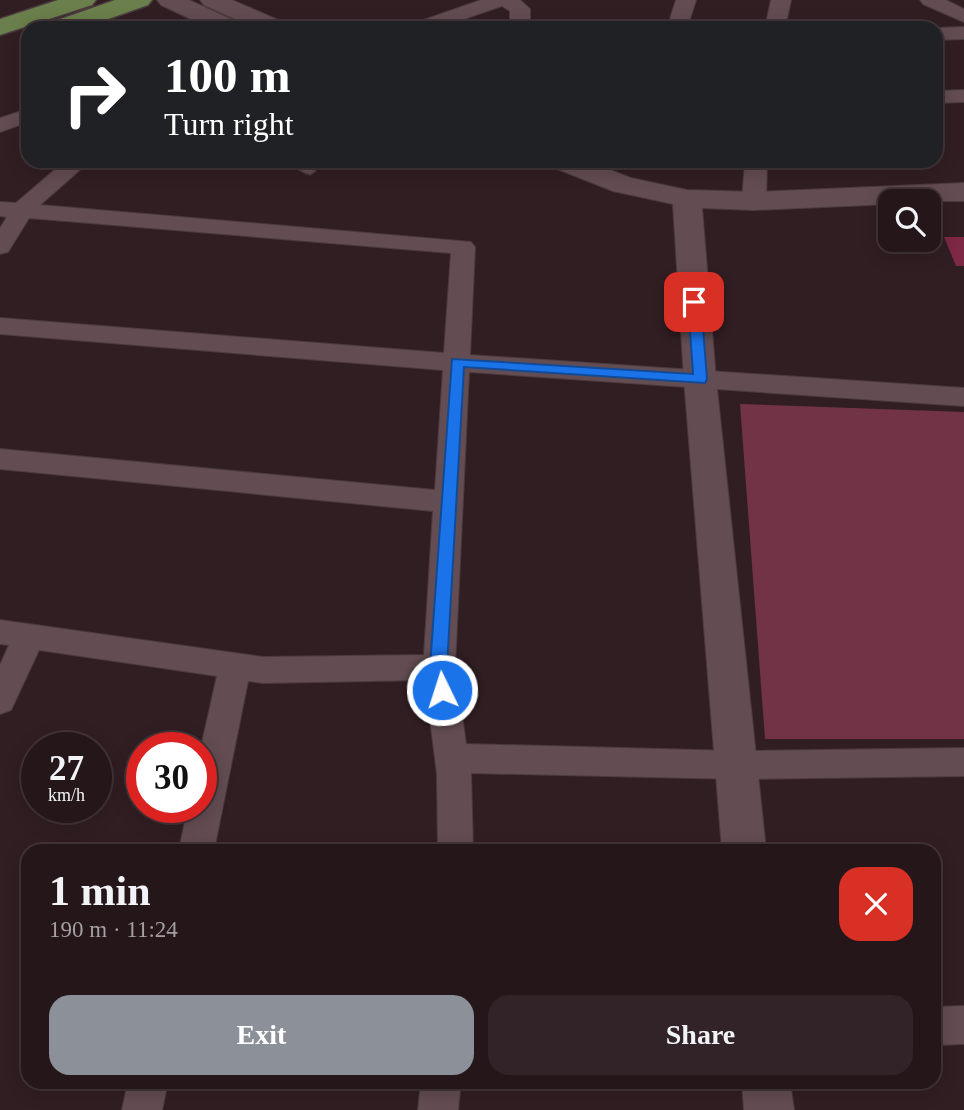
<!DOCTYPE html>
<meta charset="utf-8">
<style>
body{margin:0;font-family:"Times New Roman",serif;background:#312327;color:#f1f3f6;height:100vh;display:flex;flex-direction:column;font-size:26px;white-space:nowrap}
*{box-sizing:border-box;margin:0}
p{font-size:23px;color:#a39fa2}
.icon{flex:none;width:38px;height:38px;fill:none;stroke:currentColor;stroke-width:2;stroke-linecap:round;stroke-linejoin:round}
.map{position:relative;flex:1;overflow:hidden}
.sheet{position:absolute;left:21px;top:844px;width:920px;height:245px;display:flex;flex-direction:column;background:#25161a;border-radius:21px;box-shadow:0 4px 18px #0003,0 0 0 2px #423539}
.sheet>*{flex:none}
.top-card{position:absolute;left:21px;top:21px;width:922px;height:147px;border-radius:21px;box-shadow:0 4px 18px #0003,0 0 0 2px #423539;background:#202124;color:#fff;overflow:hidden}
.fabs{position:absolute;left:878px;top:189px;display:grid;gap:14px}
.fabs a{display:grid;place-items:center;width:63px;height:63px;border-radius:14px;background:#25161a;box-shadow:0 4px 18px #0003,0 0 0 2px #423539;font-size:35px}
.speed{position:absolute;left:21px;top:732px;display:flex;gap:14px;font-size:35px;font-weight:700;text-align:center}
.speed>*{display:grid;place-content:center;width:91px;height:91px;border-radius:50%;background:#25161a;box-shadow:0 4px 18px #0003,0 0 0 2px #423539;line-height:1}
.speed small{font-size:18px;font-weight:400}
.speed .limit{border:10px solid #d22;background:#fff;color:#111}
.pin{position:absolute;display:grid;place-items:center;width:60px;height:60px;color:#fff;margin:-30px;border-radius:14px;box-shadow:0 4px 10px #0006}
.me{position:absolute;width:77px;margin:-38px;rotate:356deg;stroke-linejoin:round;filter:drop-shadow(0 0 5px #0008)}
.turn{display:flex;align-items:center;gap:24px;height:147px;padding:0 28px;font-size:32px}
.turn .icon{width:91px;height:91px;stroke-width:2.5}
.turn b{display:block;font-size:49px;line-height:60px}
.round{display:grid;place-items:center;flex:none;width:74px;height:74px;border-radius:21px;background:#312327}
.summary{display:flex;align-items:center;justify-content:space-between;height:119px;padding:0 28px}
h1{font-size:42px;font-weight:700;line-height:52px}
.primary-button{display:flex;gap:14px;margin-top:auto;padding:14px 28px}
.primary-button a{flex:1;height:80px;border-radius:21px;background:#8c9099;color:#fff;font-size:28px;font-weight:700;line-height:80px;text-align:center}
.primary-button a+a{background:#312327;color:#f1f3f6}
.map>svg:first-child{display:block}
.green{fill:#713345}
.building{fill:#7d2845}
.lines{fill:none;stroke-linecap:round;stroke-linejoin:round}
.service-casing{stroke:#4a3a3e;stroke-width:3}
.minor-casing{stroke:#4a3a3e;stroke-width:2}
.tertiary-casing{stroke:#4a3a3e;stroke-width:2}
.primary-casing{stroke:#4a3a3e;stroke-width:3}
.service{fill:#634d52;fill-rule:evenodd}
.minor{fill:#634d52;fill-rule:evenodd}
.tertiary{fill:#634d52;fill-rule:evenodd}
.primary{fill:#6a7f4b;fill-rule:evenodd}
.route{fill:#1a73e8;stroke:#114b97;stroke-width:2}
</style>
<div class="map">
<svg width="964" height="1110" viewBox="0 0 964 1110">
<rect width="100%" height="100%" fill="#311e23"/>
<path class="green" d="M 740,404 L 964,412 L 964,739 L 765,739 Z"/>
<path class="building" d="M 944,237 L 964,237 L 964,266 L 956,266 Z"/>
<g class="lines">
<defs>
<path id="service" d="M 283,161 L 297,161 L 315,171 L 310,174 L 306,173 Z"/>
<path id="minor" d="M 481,0 L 520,0 L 530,9 L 530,28 L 510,28 L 510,11 L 502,6 L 438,28 L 409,28 L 412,24 Z
M 676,0 L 696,0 L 687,28 L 667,28 Z
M 771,0 L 791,0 L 785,28 L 765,28 Z
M 920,0 L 946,0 L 964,9 L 964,22 L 923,4 Z
M 964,27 L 964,39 L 936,40 L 936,28 Z
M 964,90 L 964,102 L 936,103 L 936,91 Z
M 28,109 L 28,122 L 0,132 L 0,118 Z
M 65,161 L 90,161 L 40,205 L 471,242 L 475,247 L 470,355 L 964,388 L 964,406 L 469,372 L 455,667 L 466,744 L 736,751 L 964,748 L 964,776 L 736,779 L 471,773 L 473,850 L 438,850 L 437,774 L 425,680 L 263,683 L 248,681 L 214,850 L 179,850 L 188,807 L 201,807 L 201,747 L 217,676 L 39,650 L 11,710 L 0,714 L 0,665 L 9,645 L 0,644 L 0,620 L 263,657 L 424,655 L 433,511 L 0,469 L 0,449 L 435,490 L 443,370 L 0,334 L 0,318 L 444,353 L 451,253 L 29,218 L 8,252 L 0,254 L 0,228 L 7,217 L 0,216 L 0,202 L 16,203 Z
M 620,161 L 642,161 L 638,169 L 622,169 Z
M 745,161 L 767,161 L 766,201 L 762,206 L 746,206 L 742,201 Z
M 964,1006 L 964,1044 L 934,1045 L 934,1007 Z
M 128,1082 L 168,1082 L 162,1110 L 122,1110 Z
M 421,1082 L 461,1082 L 458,1110 L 418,1110 Z"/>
<path id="tertiary" d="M 157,0 L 189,0 L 239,23 L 242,28 L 210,28 L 161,5 Z
M 200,0 L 232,0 L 285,23 L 288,28 L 255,28 L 204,5 Z
M 548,161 L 587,161 L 631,178 L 687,190 L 754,192 L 964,183 L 964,201 L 891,201 L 891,204 L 754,210 L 702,208 L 716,379 L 766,850 L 722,850 L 684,379 L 673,204 L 613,191 L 552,167 Z
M 742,1082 L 790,1082 L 794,1110 L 744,1110 Z"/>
<path id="primary" d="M 58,0 L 96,0 L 92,5 L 0,35 L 0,19 Z
M 115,0 L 152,0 L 148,5 L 83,28 L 45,28 L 49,23 Z"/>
</defs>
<use href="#service" class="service-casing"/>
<use href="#minor" class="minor-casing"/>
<use href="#tertiary" class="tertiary-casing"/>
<use href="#primary" class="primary-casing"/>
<use href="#service" class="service"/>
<use href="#minor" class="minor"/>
<use href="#tertiary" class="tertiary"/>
<use href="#primary" class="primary"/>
</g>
<path class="route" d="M 694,298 L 701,302 L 707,379 L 705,383 L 464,367 L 447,667 L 451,690 L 448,695 L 436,695 L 430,667 L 452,359 L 693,374 L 688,302 Z"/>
</svg>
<div class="fabs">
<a><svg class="icon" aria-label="search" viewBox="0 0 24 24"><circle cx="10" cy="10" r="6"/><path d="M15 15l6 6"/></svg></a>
</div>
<div class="speed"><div>27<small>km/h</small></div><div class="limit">30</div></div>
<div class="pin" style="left:694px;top:302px;background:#d93025"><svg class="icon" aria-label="arrive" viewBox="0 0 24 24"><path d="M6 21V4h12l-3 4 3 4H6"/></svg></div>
<svg class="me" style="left:442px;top:690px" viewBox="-20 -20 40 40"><circle r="17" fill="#1a73e8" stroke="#fff" stroke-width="3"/><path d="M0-11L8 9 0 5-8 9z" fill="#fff"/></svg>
<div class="top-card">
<div class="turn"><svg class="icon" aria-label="right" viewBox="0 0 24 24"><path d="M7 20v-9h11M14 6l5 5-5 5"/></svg><div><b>100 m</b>Turn right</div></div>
</div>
<section class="sheet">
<div class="summary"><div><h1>1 min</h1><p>190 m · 11:24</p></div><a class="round" style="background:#d93025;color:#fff"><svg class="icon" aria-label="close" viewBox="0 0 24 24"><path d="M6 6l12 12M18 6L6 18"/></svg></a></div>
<div class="primary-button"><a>Exit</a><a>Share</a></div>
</section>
</div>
